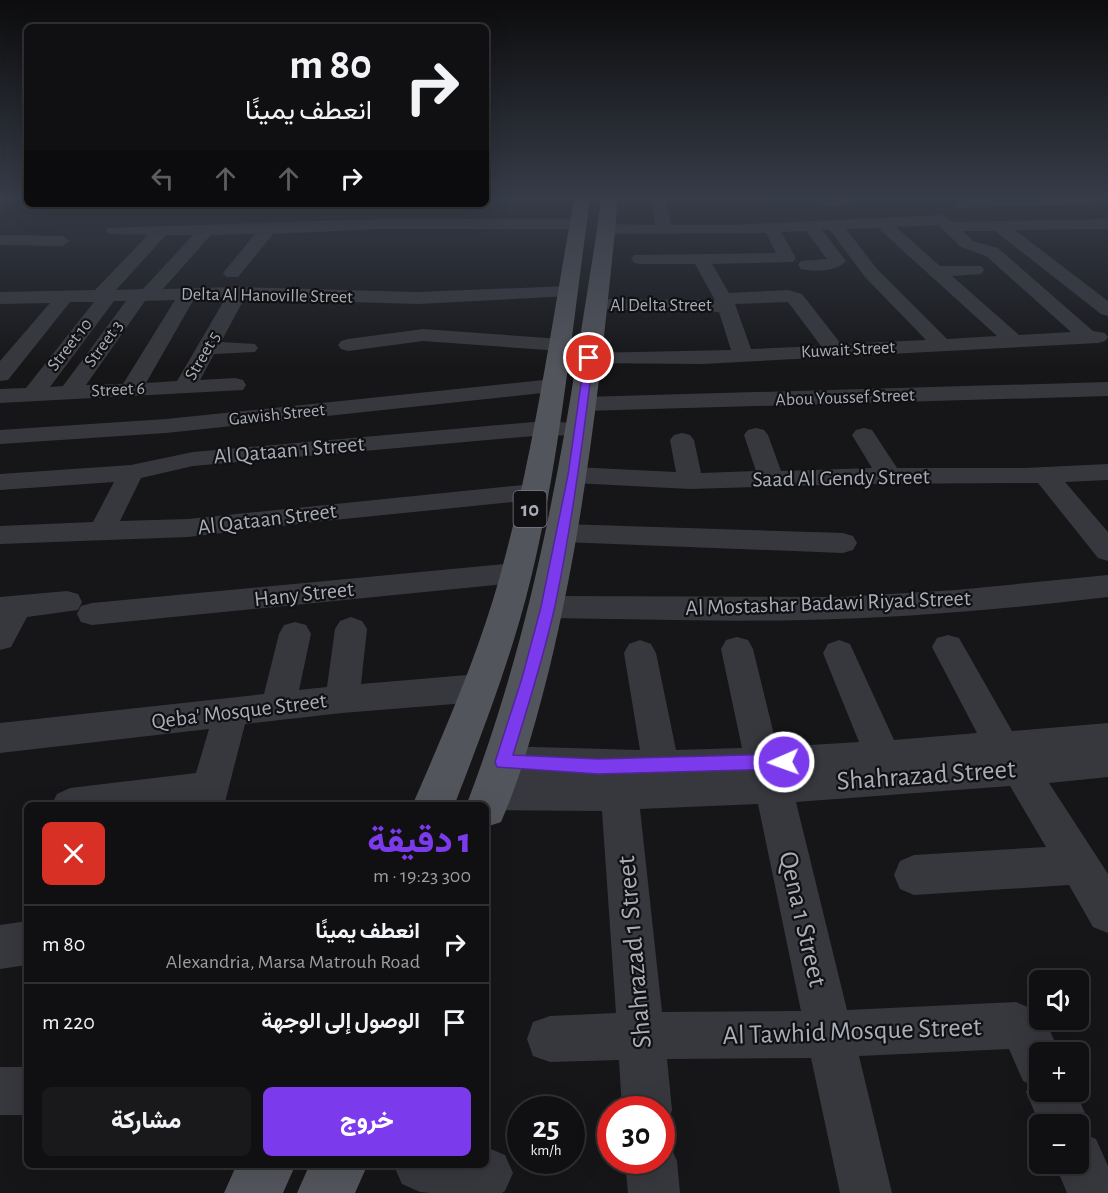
<!DOCTYPE html>
<html lang="ar">
<meta charset="utf-8">
<style>
body{margin:0;font-family:"Alegreya Sans",Vazirmatn,sans-serif;background:#19191b;color:#f1f3f6;direction:rtl;height:100vh;display:flex;flex-direction:column;font-size:22px;white-space:nowrap}
*{box-sizing:border-box;margin:0}
p{font-size:20px;color:#9c9d9f}
.icon{flex:none;width:33px;height:33px;fill:none;stroke:currentColor;stroke-width:2;stroke-linecap:round;stroke-linejoin:round}
.map{position:relative;flex:1;overflow:hidden;direction:ltr}
.drawer{position:absolute;left:24px;top:802px;width:465px;height:366px;display:flex;flex-direction:column;background:#101012;border-radius:9px;box-shadow:0 6px 24px #0002,0 0 0 2px #303032;direction:rtl}
.drawer>*{flex:none}
.top-card{position:absolute;left:24px;top:24px;width:465px;height:183px;border-radius:9px;box-shadow:0 6px 24px #0002,0 0 0 2px #303032;direction:rtl;background:#101012;color:#f1f3f6;overflow:hidden}
.buttons{position:absolute;left:1029px;top:970px;display:grid;gap:12px}
.buttons a{display:grid;place-items:center;width:60px;height:60px;border-radius:9px;background:#101012;box-shadow:0 6px 24px #0002,0 0 0 2px #303032;font-size:30px}
.speed{position:absolute;left:507px;top:1096px;display:flex;gap:12px;font-size:30px;font-weight:700;text-align:center}
.speed>*{display:grid;place-content:center;width:78px;height:78px;border-radius:50%;background:#101012;box-shadow:0 6px 24px #0002,0 0 0 2px #303032;line-height:1}
.speed small{font-size:15px;font-weight:400}
.speed .limit{border:9px solid #d22;background:#fff;color:#111}
.pin{position:absolute;display:grid;place-items:center;width:51px;height:51px;color:#fff;margin:-26px;border:3px solid #fff;border-radius:50%;box-shadow:0 2px 6px #0007}
.me{position:absolute;width:66px;margin:-33px;rotate:268deg;stroke-linejoin:round;filter:drop-shadow(0 0 4px #0008)}
.turn{display:flex;align-items:center;gap:21px;height:126px;padding:0 18px;font-size:27px}
.turn .icon{width:78px;height:78px;stroke-width:2.5}
.turn b{display:block;font-size:42px;line-height:51px}
.lanes{display:flex;align-items:center;height:57px;padding:0 18px;background:#0003;justify-content:center;gap:30px;direction:ltr}
.lanes .off{opacity:.35}
.round{display:grid;place-items:center;flex:none;width:63px;height:63px;border-radius:9px;background:#19191b}
.summary{display:flex;align-items:center;justify-content:space-between;height:102px;padding:0 18px}
h1{font-size:36px;font-weight:800;line-height:45px;color:#7c3aed}
.button{display:flex;gap:12px;margin-top:auto;padding:12px 18px}
.button a{flex:1;height:69px;border-radius:9px;background:#7c3aed;color:#fff;font-size:24px;font-weight:800;line-height:69px;text-align:center}
.button a+a{background:#19191b;color:#f1f3f6}
ul{padding:0;list-style:none}
li{display:flex;align-items:center;gap:18px;height:78px;padding:0 18px;border-top:2px solid #303032}
li div{flex:1}
li b{display:block;font-size:22px}
li em{font-style:normal}
.map>svg:first-child{display:block}
.lines{fill:none;stroke-linecap:round;stroke-linejoin:round}
.minor{fill:#37383d;fill-rule:evenodd}
.major{fill:#53555c;fill-rule:evenodd}
.route{fill:#7c3aed;stroke:#51269a;stroke-width:1.5}
.labels{text-anchor:middle;dominant-baseline:central;stroke-width:4.5;stroke-linejoin:round;paint-order:stroke}
.far-street-label{font-size:18px;fill:#a8adb8;stroke:#111113}
.shield{fill:#111113;stroke:#7b7e86;stroke-width:1.5}
.shield-label{font-size:21px;font-weight:bold;fill:#a8adb8}
.street-label{font-size:22px;fill:#a8adb8;stroke:#111113}
.near-street-label{font-size:27px;fill:#a8adb8;stroke:#111113}
</style>
<div class="map">
<svg width="1108" height="1193" viewBox="0 0 1108 1193">
<rect width="100%" height="100%" fill="#161618"/>
<g class="lines">
<path class="minor" d="M 651,200 L 665,200 L 671,225 L 730,225 L 942,215 L 953,222 L 1108,219 L 1108,229 L 1015,230 L 1108,301 L 1108,316 L 1101,314 L 995,231 L 963,231 L 973,241 L 998,248 L 1093,331 L 1105,333 L 1108,337 L 1105,341 L 1098,343 L 702,364 L 582,363 L 579,359 L 582,355 L 589,353 L 731,350 L 719,312 L 589,309 L 587,305 L 589,301 L 596,299 L 715,300 L 695,264 L 640,264 L 634,263 L 631,259 L 634,255 L 776,253 L 766,233 L 606,234 L 598,229 L 606,224 L 655,225 ZM 938,225 L 961,247 L 986,256 L 1071,332 L 1019,335 L 952,276 L 981,274 L 984,270 L 981,266 L 940,266 L 896,227 ZM 878,228 L 997,336 L 947,339 L 877,269 L 846,229 ZM 822,230 L 830,230 L 865,277 L 926,340 L 841,344 L 802,294 L 788,290 L 729,293 L 712,264 L 793,262 L 796,258 L 781,232 L 806,231 L 827,259 L 801,261 L 798,265 L 801,269 C 814,272 836,272 846,261 ZM 788,302 L 821,346 L 751,349 L 735,304 Z
M 855,200 C 848,207 825,208 818,201 Z
M 963,200 L 1095,200 L 1088,204 L 956,208 L 954,205 L 956,202 Z
M 378,219 L 579,219 L 587,224 L 579,229 L 378,229 L 273,234 L 238,277 L 226,277 L 223,273 L 255,234 L 211,235 L 163,289 L 238,287 L 418,292 L 569,286 L 575,287 L 578,291 L 575,295 L 569,296 L 418,304 L 244,299 L 221,342 L 255,344 L 258,348 L 255,352 L 214,354 L 200,380 L 235,378 L 243,380 L 246,385 L 243,390 L 0,403 L 0,389 L 26,388 L 94,302 L 70,302 L 8,380 L 0,381 L 0,361 L 50,303 L 0,304 L 0,292 L 95,290 L 148,235 L 108,234 L 106,231 L 108,228 ZM 166,235 L 193,235 L 143,289 L 116,290 ZM 194,299 L 225,299 L 177,381 L 146,383 ZM 175,300 L 123,384 L 86,385 L 145,301 ZM 114,301 L 126,301 L 63,386 L 50,387 Z
M 0,235 L 62,236 L 70,241 L 62,246 L 0,245 Z
M 423,329 L 561,339 L 568,341 L 571,345 L 568,349 L 561,351 L 423,341 L 348,351 L 341,349 L 338,345 L 341,341 L 348,339 Z
M 553,379 L 561,381 L 564,386 L 561,391 L 166,433 L 0,444 L 0,430 L 166,419 Z
M 1108,382 L 1108,396 L 583,411 L 575,409 L 572,404 L 575,399 L 583,397 Z
M 545,421 L 587,424 L 591,429 L 587,434 L 579,436 L 545,435 L 193,466 L 141,478 L 120,521 L 188,519 L 533,484 L 542,486 L 546,492 L 542,498 L 533,500 L 314,522 L 188,537 L 0,544 L 0,526 L 93,522 L 114,482 L 0,490 L 0,474 L 131,465 L 193,452 Z
M 756,428 L 764,430 L 768,435 L 781,471 L 872,468 L 852,435 L 856,430 L 864,428 L 872,430 L 897,468 L 1025,468 L 1108,464 L 1108,480 L 1065,482 L 1108,532 L 1108,561 L 1098,558 L 1038,483 L 855,484 L 690,489 L 574,483 L 565,481 L 561,475 L 565,469 L 574,467 L 676,472 L 670,440 L 674,435 L 682,433 L 690,435 L 694,440 L 701,473 L 756,471 L 744,435 L 748,430 Z
M 563,524 L 843,533 L 853,536 L 857,543 L 853,550 L 843,553 L 563,542 L 553,540 L 549,533 L 553,526 Z
M 516,563 L 526,566 L 531,573 L 526,580 L 516,583 L 92,625 L 81,622 L 77,614 L 81,606 L 92,603 Z
M 1108,575 L 1108,597 C 1007,609 905,618 803,620 C 718,622 633,619 548,618 L 537,615 L 533,607 L 537,599 L 548,596 L 841,597 L 956,590 Z
M 67,591 L 78,594 L 82,602 L 78,610 L 27,617 L 11,647 L 0,650 L 0,597 Z
M 351,617 L 362,621 L 367,629 L 361,684 L 479,674 L 491,678 L 496,688 L 491,698 L 479,702 L 342,713 L 245,724 L 224,806 L 51,806 L 57,794 L 70,788 L 196,773 L 209,729 L 0,753 L 0,723 L 264,694 L 279,634 L 284,625 L 295,622 L 306,625 L 311,634 L 299,690 L 327,687 L 335,629 L 340,621 Z
M 948,635 L 959,638 L 1012,731 L 1108,723 L 1108,777 L 1049,783 L 1108,874 L 1108,933 L 1093,927 L 1069,885 L 914,895 L 900,889 L 894,875 L 900,861 L 914,855 L 1046,847 L 1010,786 L 796,802 L 847,1010 L 1016,1002 L 1037,1011 L 1040,1020 L 1045,1020 L 1060,1053 L 1040,1053 L 1040,1092 L 1076,1092 L 1090,1125 L 1086,1135 L 1096,1139 L 1108,1166 L 1108,1193 L 1067,1193 L 1055,1164 L 1078,1164 L 1078,1125 L 1040,1125 L 1026,1092 L 1030,1084 L 1023,1081 L 1009,1049 L 859,1056 L 892,1193 L 840,1193 L 811,1058 L 667,1059 L 672,1110 L 665,1128 L 662,1129 L 662,1110 L 622,1110 L 619,1060 L 550,1062 L 533,1056 L 527,1039 L 533,1022 L 550,1016 L 616,1013 L 602,811 L 492,810 L 486,808 L 486,806 L 479,805 L 473,793 L 479,781 L 497,776 L 490,773 L 485,762 L 490,751 L 503,746 L 640,750 L 624,653 L 629,644 L 640,640 L 651,644 L 656,653 L 676,750 L 742,748 L 721,649 L 726,640 L 737,637 L 748,640 L 753,649 L 777,747 L 859,742 L 823,653 L 828,644 L 839,640 L 850,644 L 894,740 L 977,733 L 932,647 L 937,638 ZM 758,804 L 801,1011 L 662,1012 L 640,809 Z
M 27,921 L 27,965 L 0,969 L 0,925 Z
M 0,1067 L 27,1067 L 27,1115 L 0,1115 Z
M 662,1140 L 669,1143 L 677,1161 L 680,1193 L 628,1193 L 625,1161 L 662,1161 Z
M 486,1147 L 505,1155 L 513,1173 L 505,1191 L 502,1193 L 430,1193 L 420,1192 L 402,1184 L 394,1166 L 486,1166 Z"/>
<path class="major" d="M 574,200 L 590,200 C 572,326 561,454 531,578 C 512,656 483,731 454,806 L 412,806 C 445,730 478,655 500,576 C 534,453 551,326 574,200 Z
M 601,200 L 617,200 L 616,221 C 601,371 585,523 549,670 C 536,721 522,774 501,822 L 486,827 L 486,806 L 466,806 C 522,660 553,511 577,357 C 585,305 594,253 601,200 Z
M 236,1166 L 295,1166 L 283,1193 L 224,1193 Z
M 309,1166 L 367,1166 L 355,1193 L 297,1193 Z"/>
</g>
<linearGradient id="sky" x2="0" y2="1"><stop stop-color="#0c0c0d"/><stop offset="0.54" stop-color="#363c48"/><stop offset="1" stop-color="#363c48" stop-opacity="0"/></linearGradient>
<rect width="1108" height="367" fill="url(#sky)"/>
<path class="route" d="M 585,356 L 593,358 C 583,442 572,524 555,606 C 544,656 528,706 513,755 L 598,759 L 784,754 L 790,757 L 792,762 L 790,767 L 784,769 L 598,774 L 497,767 L 495,762 L 522,678 L 541,607 L 568,475 Z"/>
<g class="labels">
<g class="far-street-label">
<text transform="translate(267 296) rotate(1)">Delta Al Hanoville Street</text>
<text x="661" y="306">Al Delta Street</text>
<text transform="translate(104 344) rotate(-54)">Street 3</text>
<text transform="translate(70 345) rotate(-52)">Street 10</text>
<text transform="translate(848 350) rotate(-3)">Kuwait Street</text>
<text transform="translate(203 356) rotate(-60)">Street 5</text>
<text transform="translate(118 390) rotate(-3)">Street 6</text>
<text transform="translate(845 398) rotate(-2)">Abou Youssef Street</text>
<text transform="translate(277 415) rotate(-6)">Gawish Street</text>
</g>
<rect class="shield" x="513.5" y="491" width="33" height="36" rx="4.5"/>
<g class="shield-label">
<text x="530" y="509">10</text>
</g>
<g class="street-label">
<text transform="translate(289 450) rotate(-5)">Al Qataan 1 Street</text>
<text transform="translate(841 478) rotate(-1)">Saad Al Gendy Street</text>
<text transform="translate(267 519) rotate(-7)">Al Qataan Street</text>
<text transform="translate(304 594) rotate(-6)">Hany Street</text>
<text transform="translate(828 603) rotate(-2)">Al Mostashar Badawi Riyad Street</text>
<text transform="translate(239 711) rotate(-7)">Qeba' Mosque Street</text>
</g>
<g class="near-street-label">
<text transform="translate(926 775) rotate(-4)">Shahrazad Street</text>
<text transform="translate(803 919) rotate(77)">Qena 1 Street</text>
<text transform="translate(634 952) rotate(-95)">Shahrazad 1 Street</text>
<text transform="translate(852 1031) rotate(-2)">Al Tawhid Mosque Street</text>
</g>
</g>
</svg>
<div class="buttons">
<a><svg class="icon" aria-label="sound" viewBox="0 0 24 24"><path d="M4 9h4l5-4v14l-5-4H4zM17 9q2 3 0 6"/></svg></a>
<a>+</a>
<a>−</a>
</div>
<div class="speed"><div>25<small>km/h</small></div><div class="limit">30</div></div>
<div class="pin" style="left:589px;top:358px;background:#d93025"><svg class="icon" aria-label="arrive" viewBox="0 0 24 24"><path d="M6 21V4h12l-3 4 3 4H6"/></svg></div>
<svg class="me" style="left:784px;top:762px" viewBox="-20 -20 40 40"><circle r="17" fill="#7c3aed" stroke="#fff" stroke-width="3"/><path d="M0-11L8 9 0 5-8 9z" fill="#fff"/></svg>
<div class="top-card">
<div class="turn"><svg class="icon" aria-label="right" viewBox="0 0 24 24"><path d="M7 20v-9h11M14 6l5 5-5 5"/></svg><div><b>80 m</b>انعطف يمينًا</div></div>
<div class="lanes"><svg class="icon off" aria-label="left" viewBox="0 0 24 24"><path d="M17 20v-9H6M10 6l-5 5 5 5"/></svg><svg class="icon off" aria-label="ahead" viewBox="0 0 24 24"><path d="M12 20V5M6 11l6-6 6 6"/></svg><svg class="icon off" aria-label="ahead" viewBox="0 0 24 24"><path d="M12 20V5M6 11l6-6 6 6"/></svg><svg class="icon" aria-label="right" viewBox="0 0 24 24"><path d="M7 20v-9h11M14 6l5 5-5 5"/></svg></div>
</div>
<section class="drawer">
<div class="summary"><div><h1>1 دقيقة</h1><p>300 m · 19:23</p></div><a class="round" style="background:#d93025;color:#fff"><svg class="icon" aria-label="close" viewBox="0 0 24 24"><path d="M6 6l12 12M18 6L6 18"/></svg></a></div>
<ul>
<li><svg class="icon" aria-label="right" viewBox="0 0 24 24"><path d="M7 20v-9h11M14 6l5 5-5 5"/></svg><div><b>انعطف يمينًا</b><p>Alexandria, Marsa Matrouh Road</p></div><em>80 m</em></li>
<li><svg class="icon" aria-label="arrive" viewBox="0 0 24 24"><path d="M6 21V4h12l-3 4 3 4H6"/></svg><div><b>الوصول إلى الوجهة</b></div><em>220 m</em></li>
</ul>
<div class="button"><a>خروج</a><a>مشاركة</a></div>
</section>
</div>
